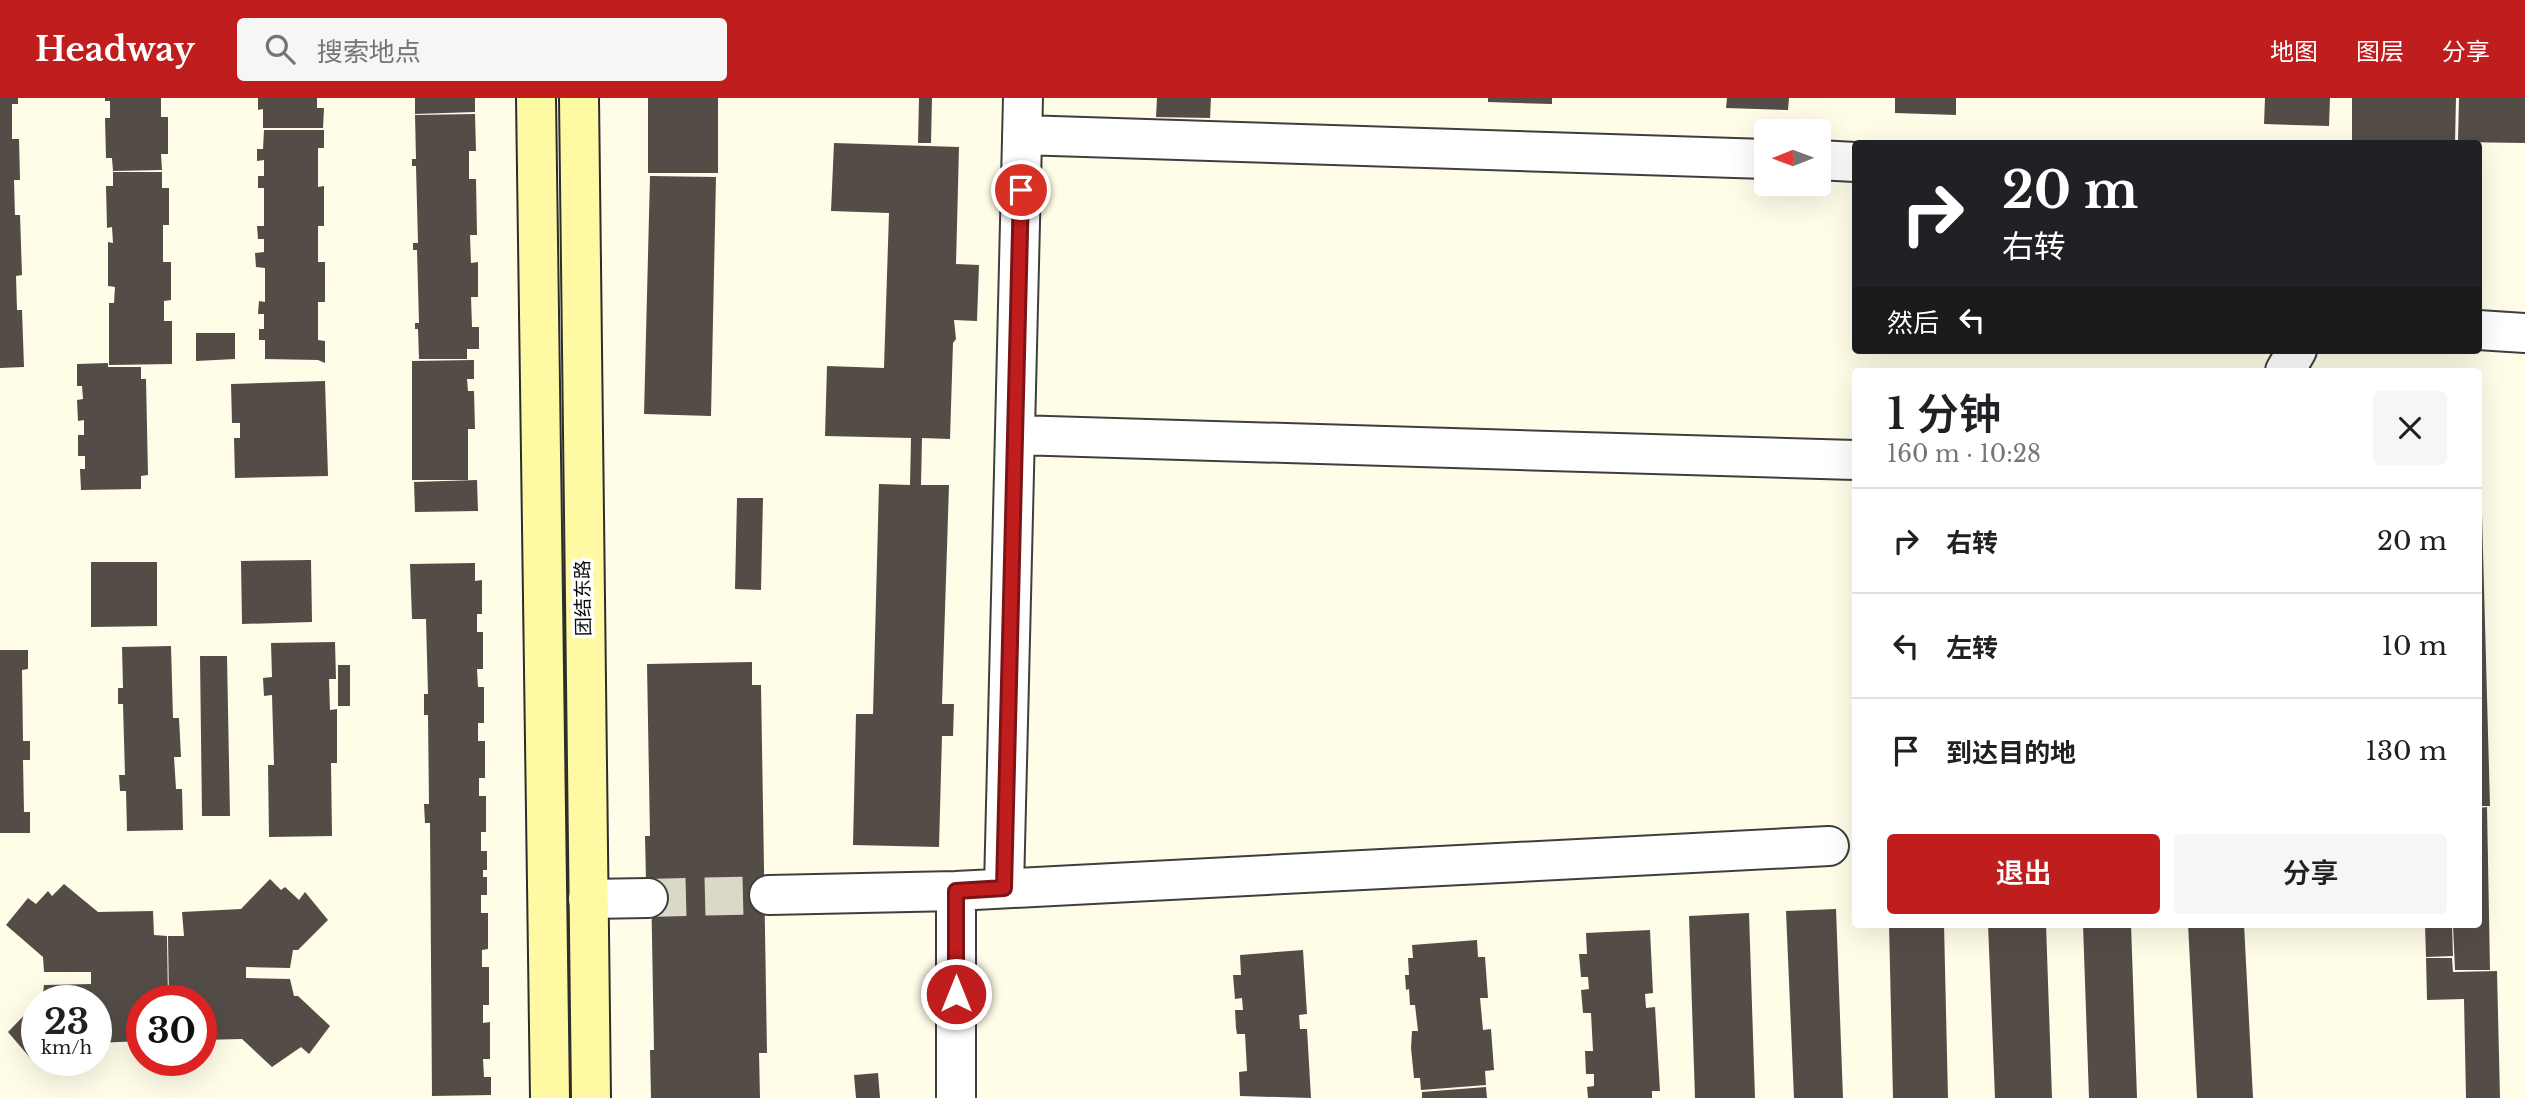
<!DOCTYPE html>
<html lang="zh">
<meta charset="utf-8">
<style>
body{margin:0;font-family:"Libre Baskerville","Noto Sans SC",serif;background:#f6f6f6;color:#202124;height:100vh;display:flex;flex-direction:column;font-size:26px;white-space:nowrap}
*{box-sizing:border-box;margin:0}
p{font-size:23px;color:#757577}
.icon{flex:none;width:38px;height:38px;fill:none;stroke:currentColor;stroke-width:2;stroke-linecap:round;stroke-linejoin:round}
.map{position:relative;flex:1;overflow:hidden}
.panel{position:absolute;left:1852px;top:270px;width:630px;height:560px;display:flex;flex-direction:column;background:#fff;border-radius:7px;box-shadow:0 7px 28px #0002}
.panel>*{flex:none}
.hud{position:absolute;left:1852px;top:42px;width:630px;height:214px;border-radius:7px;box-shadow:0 7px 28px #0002;background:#202124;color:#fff;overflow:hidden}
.needle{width:46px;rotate:269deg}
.controls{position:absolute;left:1754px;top:21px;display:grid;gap:14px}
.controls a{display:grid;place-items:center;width:77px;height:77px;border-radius:7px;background:#fff;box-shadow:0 7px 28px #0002;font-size:35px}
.speed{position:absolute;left:21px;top:887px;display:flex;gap:14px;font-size:35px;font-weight:700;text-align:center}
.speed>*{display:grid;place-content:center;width:91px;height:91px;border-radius:50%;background:#fff;box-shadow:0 7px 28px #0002;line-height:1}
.speed small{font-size:18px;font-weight:400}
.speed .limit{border:10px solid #d22;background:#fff;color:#111}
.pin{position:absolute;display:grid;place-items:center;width:60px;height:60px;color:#fff;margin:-30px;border:4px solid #fff;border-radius:50%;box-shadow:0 2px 7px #0007}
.me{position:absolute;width:77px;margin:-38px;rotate:0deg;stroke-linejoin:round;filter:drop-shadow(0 0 5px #0008)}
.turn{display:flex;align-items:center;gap:24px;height:147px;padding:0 35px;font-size:32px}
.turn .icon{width:91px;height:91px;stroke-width:2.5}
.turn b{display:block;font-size:49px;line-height:60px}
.then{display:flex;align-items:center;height:66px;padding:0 35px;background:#0003;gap:14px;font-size:26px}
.round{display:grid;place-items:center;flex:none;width:74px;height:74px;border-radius:7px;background:#f6f6f6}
.summary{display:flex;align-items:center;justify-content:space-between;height:119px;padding:0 35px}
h1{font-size:42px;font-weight:600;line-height:52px}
.cta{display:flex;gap:14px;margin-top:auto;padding:14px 35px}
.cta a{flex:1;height:80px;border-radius:7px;background:#c01d1e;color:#fff;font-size:28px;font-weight:600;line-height:80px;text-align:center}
.cta a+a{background:#f6f6f6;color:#202124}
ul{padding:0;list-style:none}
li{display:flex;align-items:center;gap:21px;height:105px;padding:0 35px;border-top:2px solid #e0e0e0}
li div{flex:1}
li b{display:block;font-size:26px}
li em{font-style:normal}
header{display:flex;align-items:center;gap:42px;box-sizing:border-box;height:98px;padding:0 35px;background:#c01d1e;color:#fff}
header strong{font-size:33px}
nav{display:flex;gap:38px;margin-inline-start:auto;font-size:24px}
.search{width:490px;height:63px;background:#f6f6f6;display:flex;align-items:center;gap:18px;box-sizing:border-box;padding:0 24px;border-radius:7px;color:#757577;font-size:26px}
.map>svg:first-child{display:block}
.building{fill:#544c47}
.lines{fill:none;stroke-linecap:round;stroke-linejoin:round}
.street-tunnel{stroke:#dad8c7;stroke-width:38;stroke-dasharray:38 19;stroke-linecap:butt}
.street-casing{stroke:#3e3e3e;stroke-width:42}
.secondary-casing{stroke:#2d2d2d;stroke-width:42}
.street{stroke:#fff;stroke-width:38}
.secondary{stroke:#fff9a3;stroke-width:38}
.route-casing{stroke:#7d1314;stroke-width:18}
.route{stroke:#c01d1e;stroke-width:12}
.labels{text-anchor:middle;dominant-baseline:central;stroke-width:7;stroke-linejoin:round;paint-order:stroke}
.street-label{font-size:19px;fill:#0b0b0b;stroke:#fff}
</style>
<header>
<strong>Headway</strong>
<div class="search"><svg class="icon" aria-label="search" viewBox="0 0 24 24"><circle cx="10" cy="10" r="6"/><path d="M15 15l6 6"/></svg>搜索地点</div>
<nav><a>地图</a><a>图层</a><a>分享</a></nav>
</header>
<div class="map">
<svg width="2525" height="1000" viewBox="0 0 2525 1000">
<rect width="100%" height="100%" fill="#fffce8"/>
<path class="building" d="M 0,0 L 18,0 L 18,6 L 12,6 L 12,41 L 19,41 L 20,82 L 14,82 L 15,117 L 20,117 L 22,177 L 16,178 L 17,212 L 22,212 L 24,269 L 0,270 Z
M 105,0 L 161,0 L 161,19 L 168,19 L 168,56 L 161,56 L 162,72 L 113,73 L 112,60 L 106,60 L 105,20 L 110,20 L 110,3 L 105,3 Z
M 258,0 L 317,0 L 317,10 L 324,10 L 323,30 L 263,30 L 263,11 L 258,12 Z
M 415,0 L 475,0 L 475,14 L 415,16 Z
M 648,0 L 718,0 L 718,75 L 648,75 Z
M 919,0 L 932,0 L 931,45 L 918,45 Z
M 1157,0 L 1211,0 L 1210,20 L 1156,19 Z
M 1488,0 L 1552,0 L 1552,6 L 1488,4 Z
M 1727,0 L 1789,0 L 1788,12 L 1726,10 Z
M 1895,0 L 1956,0 L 1956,17 L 1895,15 Z
M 2265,0 L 2330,0 L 2329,28 L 2264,26 Z
M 2352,0 L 2456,0 L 2455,45 L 2352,43 Z
M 2459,0 L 2525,0 L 2525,45 L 2458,44 Z
M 475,16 L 476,53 L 469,53 L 469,81 L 476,81 L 477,137 L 470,137 L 471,165 L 478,164 L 478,199 L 471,199 L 472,229 L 479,229 L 479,251 L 467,251 L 467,261 L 419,261 L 418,231 L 415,231 L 415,225 L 419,225 L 417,152 L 413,152 L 413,145 L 418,145 L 416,68 L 412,68 L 412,61 L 416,61 L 415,17 Z
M 264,32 L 324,32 L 324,50 L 318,50 L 318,89 L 324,88 L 324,128 L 318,128 L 318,164 L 325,164 L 325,204 L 318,204 L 318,242 L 325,243 L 325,265 L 318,262 L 265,261 L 265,242 L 259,242 L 259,231 L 264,231 L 264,216 L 258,216 L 259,203 L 265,204 L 265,170 L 256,169 L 255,155 L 264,154 L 264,141 L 258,141 L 257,128 L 264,128 L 264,90 L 258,90 L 258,78 L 264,78 L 264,62 L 257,63 L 257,51 L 263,51 Z
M 834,45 L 959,49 L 956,166 L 979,167 L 977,223 L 954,222 L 956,241 L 953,245 L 950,341 L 922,340 L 921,387 L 949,387 L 942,606 L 954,606 L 953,638 L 942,638 L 939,749 L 853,747 L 856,616 L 873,616 L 879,386 L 910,387 L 911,340 L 825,338 L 827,268 L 884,270 L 889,115 L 831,113 Z
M 113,74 L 162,74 L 162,90 L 169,90 L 169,127 L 163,127 L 163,164 L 171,164 L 171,202 L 164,203 L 164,223 L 172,223 L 172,266 L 109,267 L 109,205 L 114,205 L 115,189 L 108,188 L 108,144 L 113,145 L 112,129 L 107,130 L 106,88 L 113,88 Z
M 650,78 L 716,79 L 711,318 L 644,316 Z
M 196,235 L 235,235 L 235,261 L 196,263 Z
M 474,262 L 474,281 L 467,281 L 468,293 L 474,293 L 475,331 L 468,331 L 468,382 L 412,382 L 412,263 Z
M 108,265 L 108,269 L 141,269 L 141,281 L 146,281 L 148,377 L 141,378 L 141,391 L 81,392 L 80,371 L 85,371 L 85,358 L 78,358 L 78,337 L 84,337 L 84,322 L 78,323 L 77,302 L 83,301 L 82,288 L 77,288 L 77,266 Z
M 325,283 L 328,378 L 235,380 L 234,340 L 240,340 L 240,325 L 232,325 L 231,286 Z
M 477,382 L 478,413 L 415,414 L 414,384 Z
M 737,400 L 763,400 L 761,492 L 735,491 Z
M 2478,416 L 2482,416 L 2490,708 L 2478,708 Z
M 311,462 L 312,524 L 242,526 L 241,463 Z
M 91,464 L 157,464 L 157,528 L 91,529 Z
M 475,465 L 475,483 L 482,482 L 482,516 L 477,516 L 477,534 L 483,534 L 483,571 L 477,571 L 478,589 L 484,589 L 484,625 L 478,625 L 478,643 L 485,643 L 485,680 L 479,680 L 479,698 L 486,698 L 486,734 L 481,734 L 481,753 L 487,753 L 487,772 L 483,772 L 483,779 L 487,779 L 487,797 L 481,797 L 481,815 L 488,815 L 488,851 L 482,852 L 482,869 L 489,869 L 489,907 L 483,907 L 483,925 L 490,924 L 490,961 L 483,961 L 484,979 L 491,979 L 491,997 L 432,998 L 430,725 L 425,725 L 424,706 L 429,706 L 428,617 L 424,617 L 424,596 L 428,596 L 426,521 L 412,521 L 410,466 Z
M 335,544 L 336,581 L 329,581 L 330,612 L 337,611 L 337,665 L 331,665 L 332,738 L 269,739 L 268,667 L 274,667 L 272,597 L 264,598 L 263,580 L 272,579 L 271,545 Z
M 171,548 L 173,620 L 179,620 L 181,659 L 174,659 L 176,691 L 182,691 L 183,732 L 127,733 L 126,693 L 120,693 L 119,677 L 125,677 L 123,606 L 118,606 L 118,590 L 123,590 L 122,549 Z
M 0,552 L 28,552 L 28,571 L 22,572 L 23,643 L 30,643 L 30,662 L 23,662 L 24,714 L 30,714 L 30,735 L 0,735 Z
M 200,558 L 227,558 L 230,718 L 202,718 Z
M 752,564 L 752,587 L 761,587 L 767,955 L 759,955 L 760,1000 L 651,1000 L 650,952 L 654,952 L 651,783 L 646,783 L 645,738 L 650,738 L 647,566 Z
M 338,567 L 350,567 L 350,608 L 338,608 Z
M 2487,709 L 2490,872 L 2455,872 L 2453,826 L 2478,826 L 2478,710 Z
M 270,781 L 281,792 L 285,789 L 299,802 L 305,794 L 328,822 L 298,852 L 293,852 L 290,870 L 246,869 L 246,880 L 290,881 L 294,898 L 298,898 L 330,928 L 309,956 L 301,949 L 272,969 L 242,941 L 201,942 L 201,903 L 169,903 L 168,838 L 184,838 L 182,814 L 241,811 Z
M 64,786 L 98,814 L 153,813 L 154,837 L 167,838 L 168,903 L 142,903 L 142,943 L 96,945 L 96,903 L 42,903 L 44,887 L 91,886 L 91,874 L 44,874 L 43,859 L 6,827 L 28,800 L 36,806 L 48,793 L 52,798 Z
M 1836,811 L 1843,1000 L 1794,1000 L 1786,813 Z
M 1749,815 L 1755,1000 L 1695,1000 L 1689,818 Z
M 1889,826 L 1944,826 L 1948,1000 L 1893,1000 Z
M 1988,826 L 2046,826 L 2052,1000 L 1995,1000 Z
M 2083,826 L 2131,826 L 2137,1000 L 2089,1000 Z
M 2188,826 L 2244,826 L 2253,1000 L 2197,1000 Z
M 2425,826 L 2452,826 L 2453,858 L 2426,859 Z
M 1650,832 L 1653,895 L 1645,896 L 1646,910 L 1655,909 L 1660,993 L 1652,993 L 1652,1000 L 1588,1000 L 1587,989 L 1594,988 L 1594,976 L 1586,976 L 1585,953 L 1593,953 L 1591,915 L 1583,915 L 1581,892 L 1589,891 L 1588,879 L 1581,879 L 1579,856 L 1587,856 L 1586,835 Z
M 1477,842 L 1478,859 L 1485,859 L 1488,900 L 1480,900 L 1483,932 L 1491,931 L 1494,972 L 1485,973 L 1486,987 L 1421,992 L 1420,980 L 1414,980 L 1411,950 L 1412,933 L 1418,933 L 1415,907 L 1410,907 L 1409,891 L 1406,892 L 1405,877 L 1409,877 L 1408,860 L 1413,860 L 1412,847 Z
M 1303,852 L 1307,916 L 1299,917 L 1300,931 L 1307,931 L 1311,1000 L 1240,998 L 1239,974 L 1247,973 L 1245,936 L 1237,936 L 1236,930 L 1235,912 L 1243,912 L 1242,900 L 1235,901 L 1233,877 L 1241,877 L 1240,857 Z
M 2426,860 L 2452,860 L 2453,874 L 2497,873 L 2500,1000 L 2466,1000 L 2464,901 L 2427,902 Z
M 37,904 L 37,954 L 31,961 L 8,934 Z
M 46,962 L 78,962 L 66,974 L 54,963 L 50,967 Z
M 878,975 L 880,1000 L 856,1000 L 854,977 Z
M 1486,989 L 1487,1000 L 1422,1000 L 1422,994 Z"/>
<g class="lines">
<path class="street-tunnel" d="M 648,800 L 769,797"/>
<defs>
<path id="street" d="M 1022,37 L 1766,61
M 1818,62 L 1855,64
M 2478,232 L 2525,235
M 2285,273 L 2297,252
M 1015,337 L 1855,362
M 1004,790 L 1023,0
M 769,797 L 956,793 L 1829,748
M 588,801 L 648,800
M 956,1000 L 956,793"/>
<path id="secondary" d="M 536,0 L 550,1000
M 579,0 L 591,1000"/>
</defs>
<use href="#street" class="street-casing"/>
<use href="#secondary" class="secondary-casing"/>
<use href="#street" class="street"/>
<use href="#secondary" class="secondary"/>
</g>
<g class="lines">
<defs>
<path id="route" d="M 956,896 L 956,793 L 1004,790 L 1021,92"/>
</defs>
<use href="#route" class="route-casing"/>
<use href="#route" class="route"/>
</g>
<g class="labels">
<g class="street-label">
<text transform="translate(583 500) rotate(-91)">团结东路</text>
</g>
</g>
</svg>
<div class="controls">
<a><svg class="needle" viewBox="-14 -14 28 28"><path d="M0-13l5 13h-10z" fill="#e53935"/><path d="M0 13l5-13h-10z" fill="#757577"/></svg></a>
</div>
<div class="speed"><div>23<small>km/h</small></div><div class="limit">30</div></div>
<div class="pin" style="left:1021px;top:92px;background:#d93025"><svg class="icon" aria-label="arrive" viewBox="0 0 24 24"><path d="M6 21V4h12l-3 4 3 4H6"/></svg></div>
<svg class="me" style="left:956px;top:896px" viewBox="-20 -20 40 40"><circle r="17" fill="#c01d1e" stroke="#fff" stroke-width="3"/><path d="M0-11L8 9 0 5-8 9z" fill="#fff"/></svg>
<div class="hud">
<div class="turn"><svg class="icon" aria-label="right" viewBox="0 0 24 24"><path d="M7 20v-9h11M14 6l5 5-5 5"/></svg><div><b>20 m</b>右转</div></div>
<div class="then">然后<svg class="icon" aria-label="left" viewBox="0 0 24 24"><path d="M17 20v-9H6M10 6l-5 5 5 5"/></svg></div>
</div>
<section class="panel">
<div class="summary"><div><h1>1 分钟</h1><p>160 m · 10:28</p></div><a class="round"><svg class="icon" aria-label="close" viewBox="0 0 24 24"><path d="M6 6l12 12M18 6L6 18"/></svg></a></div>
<ul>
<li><svg class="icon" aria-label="right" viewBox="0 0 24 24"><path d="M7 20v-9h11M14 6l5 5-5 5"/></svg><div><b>右转</b></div><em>20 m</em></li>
<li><svg class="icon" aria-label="left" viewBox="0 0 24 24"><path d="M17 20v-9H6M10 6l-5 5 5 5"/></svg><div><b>左转</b></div><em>10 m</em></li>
<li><svg class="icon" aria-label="arrive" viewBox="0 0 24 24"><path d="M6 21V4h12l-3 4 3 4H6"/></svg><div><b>到达目的地</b></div><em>130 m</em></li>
</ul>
<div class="cta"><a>退出</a><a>分享</a></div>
</section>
</div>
